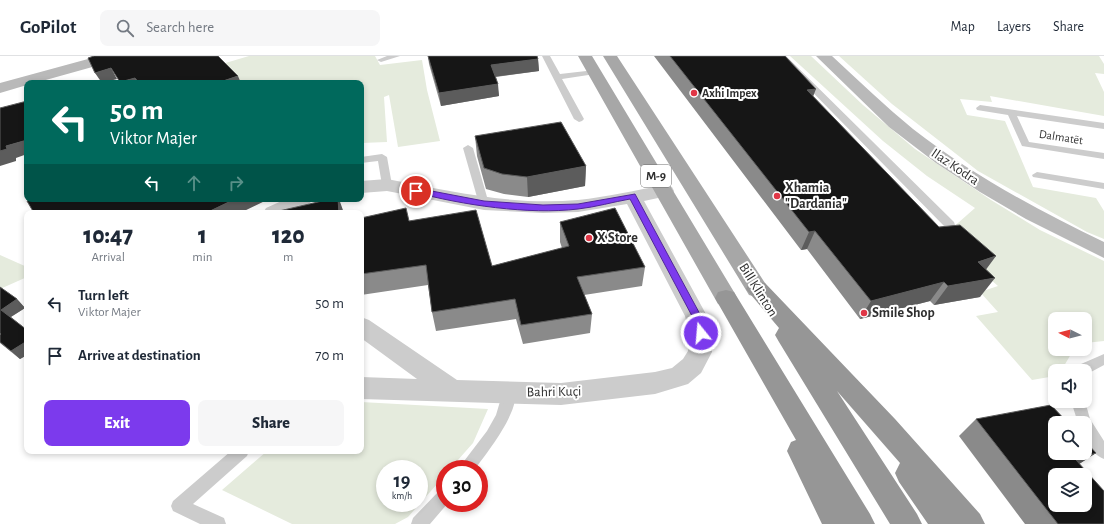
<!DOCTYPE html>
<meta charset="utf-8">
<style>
body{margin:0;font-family:"Alegreya Sans",sans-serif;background:#f6f6f7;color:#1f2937;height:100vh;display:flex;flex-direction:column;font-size:15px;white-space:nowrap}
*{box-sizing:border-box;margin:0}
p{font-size:13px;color:#747a83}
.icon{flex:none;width:22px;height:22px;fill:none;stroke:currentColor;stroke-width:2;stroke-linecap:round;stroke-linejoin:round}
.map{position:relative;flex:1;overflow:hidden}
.drawer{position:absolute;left:24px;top:154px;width:340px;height:244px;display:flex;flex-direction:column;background:#fff;border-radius:8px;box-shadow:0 2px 6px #0003}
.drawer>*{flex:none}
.banner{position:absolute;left:24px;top:24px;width:340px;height:122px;border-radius:8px;box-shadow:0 2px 6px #0003;background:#00695c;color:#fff;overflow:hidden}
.needle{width:26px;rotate:276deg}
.fabs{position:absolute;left:1048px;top:256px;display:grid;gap:8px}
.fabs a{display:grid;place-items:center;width:44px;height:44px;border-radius:8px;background:#fff;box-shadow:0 2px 6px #0003;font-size:20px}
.speed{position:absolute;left:376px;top:404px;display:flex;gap:8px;font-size:20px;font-weight:700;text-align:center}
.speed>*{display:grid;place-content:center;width:52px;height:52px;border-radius:50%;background:#fff;box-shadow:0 2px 6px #0003;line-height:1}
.speed small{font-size:10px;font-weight:400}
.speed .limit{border:6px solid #d22;background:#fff;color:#111}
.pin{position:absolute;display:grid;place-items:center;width:34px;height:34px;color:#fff;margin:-17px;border:2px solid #fff;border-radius:50%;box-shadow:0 1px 4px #0007}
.me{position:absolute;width:44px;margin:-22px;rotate:343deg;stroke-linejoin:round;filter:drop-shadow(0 0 3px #0008)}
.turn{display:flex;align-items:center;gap:14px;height:84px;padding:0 20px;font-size:18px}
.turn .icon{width:52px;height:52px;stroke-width:2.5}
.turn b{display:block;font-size:28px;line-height:34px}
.lanes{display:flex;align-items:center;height:38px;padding:0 20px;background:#0003;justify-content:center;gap:20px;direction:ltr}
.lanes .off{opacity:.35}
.eta{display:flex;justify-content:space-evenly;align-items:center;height:68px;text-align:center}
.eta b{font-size:24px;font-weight:800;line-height:28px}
.cta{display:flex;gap:8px;margin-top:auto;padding:8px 20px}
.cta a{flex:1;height:46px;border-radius:8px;background:#7c3aed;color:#fff;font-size:16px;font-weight:800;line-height:46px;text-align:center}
.cta a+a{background:#f6f6f7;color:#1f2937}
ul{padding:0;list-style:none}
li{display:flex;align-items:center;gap:12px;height:52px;padding:0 20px}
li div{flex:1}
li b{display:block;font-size:15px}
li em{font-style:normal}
header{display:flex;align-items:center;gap:24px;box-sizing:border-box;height:56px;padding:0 20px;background:#fff;border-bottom:1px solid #e0e1e3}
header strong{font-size:19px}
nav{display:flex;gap:22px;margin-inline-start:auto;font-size:14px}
.search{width:280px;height:36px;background:#f6f6f7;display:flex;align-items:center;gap:10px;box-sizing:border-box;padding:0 14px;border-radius:8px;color:#747a83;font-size:15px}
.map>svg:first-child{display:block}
.green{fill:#e5ebdd;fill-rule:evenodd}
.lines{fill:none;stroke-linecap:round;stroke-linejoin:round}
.lane{fill:#ccc;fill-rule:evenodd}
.street{fill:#ccc;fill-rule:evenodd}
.secondary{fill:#b9b9b9;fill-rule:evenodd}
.primary{fill:#a7a7a7;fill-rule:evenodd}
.highway{fill:#969696;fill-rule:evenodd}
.wall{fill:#8a8a8a}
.shaded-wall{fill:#5c5c5c}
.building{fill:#161616;stroke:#5c5c5c;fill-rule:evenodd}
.route{fill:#7c3aed;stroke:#51269a}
.poi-dot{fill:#e03646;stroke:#fff;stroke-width:1.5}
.labels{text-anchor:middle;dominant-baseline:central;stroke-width:4;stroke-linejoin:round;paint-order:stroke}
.far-poi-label{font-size:12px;font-weight:bold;fill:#2f2f2f;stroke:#fff;text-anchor:start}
.far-street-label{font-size:12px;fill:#2f2f2f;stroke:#fff}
.shield{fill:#fff;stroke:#6d6d6d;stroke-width:1}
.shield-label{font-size:13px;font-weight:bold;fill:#2f2f2f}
.street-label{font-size:14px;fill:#2f2f2f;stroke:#fff}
.poi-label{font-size:14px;font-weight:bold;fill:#2f2f2f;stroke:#fff;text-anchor:start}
</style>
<header>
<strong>GoPilot</strong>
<div class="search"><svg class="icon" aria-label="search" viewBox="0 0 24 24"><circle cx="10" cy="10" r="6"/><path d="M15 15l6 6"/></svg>Search here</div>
<nav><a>Map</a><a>Layers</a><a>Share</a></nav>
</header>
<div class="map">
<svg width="1104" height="468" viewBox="0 0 1104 468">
<rect width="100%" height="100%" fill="#fff"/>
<path class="green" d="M 249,0 L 375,0 L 380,9 L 422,4 L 427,34 L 440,85 L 398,91 L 389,39 L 384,41 L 387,86 L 361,87 L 361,27 L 158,27 Z
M 790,0 L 811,0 L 863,49 L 915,93 L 991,144 L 1040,174 L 1104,205 L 1104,285 L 1085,287 L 1085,263 L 1055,263 L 1055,293 L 1074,293 L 1061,315 L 1055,315 L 1055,320 L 1032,324 L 976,260 L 998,256 L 980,236 L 998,230 L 942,181 L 975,152 L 927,120 L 883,85 Z
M 839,0 L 1099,0 L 1104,8 L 1104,18 L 1095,17 L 1104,36 L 1104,60 L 990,40 L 992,46 L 960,43 L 967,59 L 1005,65 L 1033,131 L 1096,142 L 1104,155 L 1104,183 L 1087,176 L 978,115 L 892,48 Z
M 0,199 L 27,211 L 27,221 L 0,233 Z
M 361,346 L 488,353 L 473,387 L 450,413 L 445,413 L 445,419 L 408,461 L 395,468 L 292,468 L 222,434 L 267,395 L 361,395 ZM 385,413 L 419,413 L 419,447 L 385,447 Z"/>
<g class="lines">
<path class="lane" d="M 387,0 L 400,0 L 381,6 L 377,4 Z
M 542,0 L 550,0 L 560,18 L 595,14 L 599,16 L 595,18 L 562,23 L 584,63 L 582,65 L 579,66 L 574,63 Z
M 777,0 L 786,0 L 954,166 L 955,169 L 954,172 L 946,172 Z
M 980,49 L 1104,67 L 1104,73 L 1017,60 L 1029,86 L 1104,97 L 1104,103 L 1022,90 L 1008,59 L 977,54 L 976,52 Z
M 468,89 L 473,92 L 489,148 L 488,150 L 484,151 L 479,148 L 463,92 Z
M 382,98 L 387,101 L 392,129 L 387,132 L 382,129 L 378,105 L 361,107 L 361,101 Z
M 1037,116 L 1104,127 L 1104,133 L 1033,121 L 1032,119 Z
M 1104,298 L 1104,309 L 1091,316 L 1090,319 L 1085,321 L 1085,315 L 1078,315 L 1081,308 Z
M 509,330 L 514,332 C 523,352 487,397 475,413 L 458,413 L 487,375 L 496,359 L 504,332 Z
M 1071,345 L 1085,345 L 1090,363 L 1104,385 L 1104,403 C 1089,397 1085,381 1085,367 L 1078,367 Z
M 231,395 L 249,395 L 247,400 L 193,448 L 224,462 L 226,468 L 200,468 L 173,455 L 171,450 L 173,445 Z
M 445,431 L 445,447 L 448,447 L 430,468 L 411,468 L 413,462 L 440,434 Z"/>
<path class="street" d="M 387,123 C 450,135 513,150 578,144 C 607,141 636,134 665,129 L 672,131 L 674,135 L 672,139 L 644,145 L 707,260 L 713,277 L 712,296 L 701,317 L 688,328 L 655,338 L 561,349 L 361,343 L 361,321 L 417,323 L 361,282 L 361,261 L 369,264 L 457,324 L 561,327 L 655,316 L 672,312 L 683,303 L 688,295 L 689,277 L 685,260 L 627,148 L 578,156 L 543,157 L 484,154 L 387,135 L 361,137 L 361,125 Z
M 286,143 L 313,143 C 303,159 279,157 263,157 L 266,152 Z"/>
<path class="secondary" d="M 99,0 L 123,0 L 121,3 L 35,27 L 27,27 L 27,29 L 0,37 L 0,27 Z
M 816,0 L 832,0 C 859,25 885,50 913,73 C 972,119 1038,154 1104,186 L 1104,202 L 1026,163 L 980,136 L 936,107 L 889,71 Z"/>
<path class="primary" d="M 578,0 L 592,0 L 734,236 L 737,242 L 734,248 L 726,250 L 718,248 Z
M 603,0 L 617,0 L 765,227 L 768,233 L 765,239 L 757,241 L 749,239 Z"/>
<path class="highway" d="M 757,225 L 765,227 L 895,363 L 980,458 L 985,468 L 928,468 L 899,426 L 895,417 L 900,407 L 837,335 L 917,458 L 922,468 L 890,468 L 779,286 L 775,279 L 779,272 L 746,233 L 749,227 Z
M 726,234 L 734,236 L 870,458 L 875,468 L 822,468 L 787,395 L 791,386 L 796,384 L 715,242 L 718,236 Z"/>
</g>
<path class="wall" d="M 428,0 L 537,0 L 538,3 L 539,15 L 496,21 L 499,40 L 441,50 L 429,8 Z
M 654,0 L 785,0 L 813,41 L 939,171 L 986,213 L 980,241 L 934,249 L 930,245 L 860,263 L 807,193 L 801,194 Z
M 475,80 L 586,110 L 585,130 L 528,141 L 504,138 L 486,133 L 477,100 Z
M 361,162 L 410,165 L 492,210 L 562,192 L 560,186 L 560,166 L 645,211 L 642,230 L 584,239 L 592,258 L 590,277 L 523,288 L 516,263 L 436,275 L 432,256 L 428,229 L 361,239 Z
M 0,231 L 17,243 L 25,252 L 11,261 L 27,274 L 27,299 L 20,303 L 0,287 L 0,279 L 1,278 L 0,277 Z
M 976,363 L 1096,397 L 1079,408 L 1104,468 L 1025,468 L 959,380 Z"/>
<path class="shaded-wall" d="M 538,3 L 539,15 L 492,21 L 491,9 Z
M 111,12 L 117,23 L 102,27 L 95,17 Z
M 238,20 L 241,27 L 217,27 Z
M 135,22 L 138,27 L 120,27 L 120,26 Z
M 498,28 L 499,40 L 441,50 L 439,37 Z
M 816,33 L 809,51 L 807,34 Z
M 27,84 L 27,98 L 16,102 L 16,105 L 0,110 L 0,95 L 6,90 Z
M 586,110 L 585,130 L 528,141 L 527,121 Z
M 235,143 L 269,143 L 240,157 L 206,157 Z
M 338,143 L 339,143 L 344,157 L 339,157 Z
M 815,175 L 807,193 L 801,194 L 809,176 Z
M 996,200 L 982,219 L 978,206 Z
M 995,222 L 980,241 L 934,249 L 948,230 Z
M 944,226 L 930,245 L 860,263 L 871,245 Z
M 17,243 L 25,252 L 9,262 L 1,254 Z
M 27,285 L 27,299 L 20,303 L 11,295 Z
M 1096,397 L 1073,412 L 1076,404 Z"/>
<path class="building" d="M 94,0 L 218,0 L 238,20 L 217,27 L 139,27 L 135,22 L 120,26 L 111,12 L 95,17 L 88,2 Z
M 428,0 L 537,0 L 538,3 L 491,9 L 498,28 L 439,37 Z
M 670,0 L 785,0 L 816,33 L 807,34 L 939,171 L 960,169 L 996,200 L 978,206 L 995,222 L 948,230 L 944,226 L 871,245 L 815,175 L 809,176 Z
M 27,45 L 27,84 L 6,90 L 7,93 L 0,95 L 0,52 Z
M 561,66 L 586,110 L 527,121 L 502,118 L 484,112 L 475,80 Z
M 32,143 L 235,143 L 206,157 L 34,157 L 27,145 Z
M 331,143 L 338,143 L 339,157 L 278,157 L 279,155 Z
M 406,152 L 409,165 L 476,154 L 492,210 L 569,190 L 560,166 L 615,152 L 645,211 L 577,221 L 592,258 L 521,269 L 515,243 L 432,256 L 426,209 L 361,218 L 361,162 Z
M 0,231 L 17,243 L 1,254 L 27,274 L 27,285 L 11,295 L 0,286 L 0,279 L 1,278 L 0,277 Z
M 1051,349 L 1068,367 L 1055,367 L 1055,397 L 1085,397 L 1085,385 L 1096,397 L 1076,404 L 1104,435 L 1104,468 L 1058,468 L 976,363 ZM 1055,419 L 1085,419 L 1085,449 L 1055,449 Z"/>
<path class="route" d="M 416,132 L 484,145 L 543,149 L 578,148 L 635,138 L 701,260 L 706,277 L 701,281 L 697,280 L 692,260 L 630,143 C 613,146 596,151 578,153 C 529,159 462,149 414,136 L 412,135 Z"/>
<g class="poi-dot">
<circle cx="694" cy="37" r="4"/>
<circle cx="777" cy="140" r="4"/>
<circle cx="589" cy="182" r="4"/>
<circle cx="864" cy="257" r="4"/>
</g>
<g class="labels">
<g class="far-poi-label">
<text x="702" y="37">Axhi Impex</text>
</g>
<g class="far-street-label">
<text transform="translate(1061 81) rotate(9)">Dalmatët</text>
</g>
<rect class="shield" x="641" y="109" width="30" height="22" rx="3"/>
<g class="shield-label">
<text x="656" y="120">M-9</text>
</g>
<g class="street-label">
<text transform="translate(955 111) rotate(34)">Ilaz Kodra</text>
<text transform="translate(758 234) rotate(58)">Bill Klinton</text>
<text transform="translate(554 336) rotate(-1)">Bahri Kuçi</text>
</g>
<g class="poi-label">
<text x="785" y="132">Xhamia<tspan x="785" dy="16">"Dardania"</tspan></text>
<text x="597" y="182">X Store</text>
<text x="872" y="257">Smile Shop</text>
</g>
</g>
</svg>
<div class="fabs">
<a><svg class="needle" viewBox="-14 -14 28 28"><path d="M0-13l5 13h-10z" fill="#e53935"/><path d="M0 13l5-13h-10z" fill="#747a83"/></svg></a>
<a><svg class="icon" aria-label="sound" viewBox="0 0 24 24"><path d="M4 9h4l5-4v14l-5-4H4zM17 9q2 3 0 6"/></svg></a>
<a><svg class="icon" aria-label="search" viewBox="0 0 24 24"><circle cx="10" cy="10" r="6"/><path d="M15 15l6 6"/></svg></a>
<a><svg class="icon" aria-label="layers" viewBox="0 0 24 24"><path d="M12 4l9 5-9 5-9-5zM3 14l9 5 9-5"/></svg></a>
</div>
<div class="speed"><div>19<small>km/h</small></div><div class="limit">30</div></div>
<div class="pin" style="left:416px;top:135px;background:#d93025"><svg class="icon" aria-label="arrive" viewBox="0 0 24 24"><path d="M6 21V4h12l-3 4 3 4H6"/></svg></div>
<svg class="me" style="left:701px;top:277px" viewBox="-20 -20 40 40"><circle r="17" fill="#7c3aed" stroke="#fff" stroke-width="3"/><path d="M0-11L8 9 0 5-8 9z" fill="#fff"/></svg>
<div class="banner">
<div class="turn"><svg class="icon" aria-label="left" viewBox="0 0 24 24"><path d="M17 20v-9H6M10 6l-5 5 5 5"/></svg><div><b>50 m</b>Viktor Majer</div></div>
<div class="lanes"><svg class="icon" aria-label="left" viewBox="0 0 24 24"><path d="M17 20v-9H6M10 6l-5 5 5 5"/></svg><svg class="icon off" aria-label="ahead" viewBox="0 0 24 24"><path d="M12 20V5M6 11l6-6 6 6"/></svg><svg class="icon off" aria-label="right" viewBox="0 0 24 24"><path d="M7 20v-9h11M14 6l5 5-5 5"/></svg></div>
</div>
<section class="drawer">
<div class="eta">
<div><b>10:47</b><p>Arrival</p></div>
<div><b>1</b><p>min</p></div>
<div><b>120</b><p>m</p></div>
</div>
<ul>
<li><svg class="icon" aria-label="left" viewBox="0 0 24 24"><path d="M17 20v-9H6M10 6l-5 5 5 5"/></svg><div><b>Turn left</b><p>Viktor Majer</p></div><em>50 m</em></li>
<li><svg class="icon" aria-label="arrive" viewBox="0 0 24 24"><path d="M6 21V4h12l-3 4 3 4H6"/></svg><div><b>Arrive at destination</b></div><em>70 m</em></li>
</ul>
<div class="cta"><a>Exit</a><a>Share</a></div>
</section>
</div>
